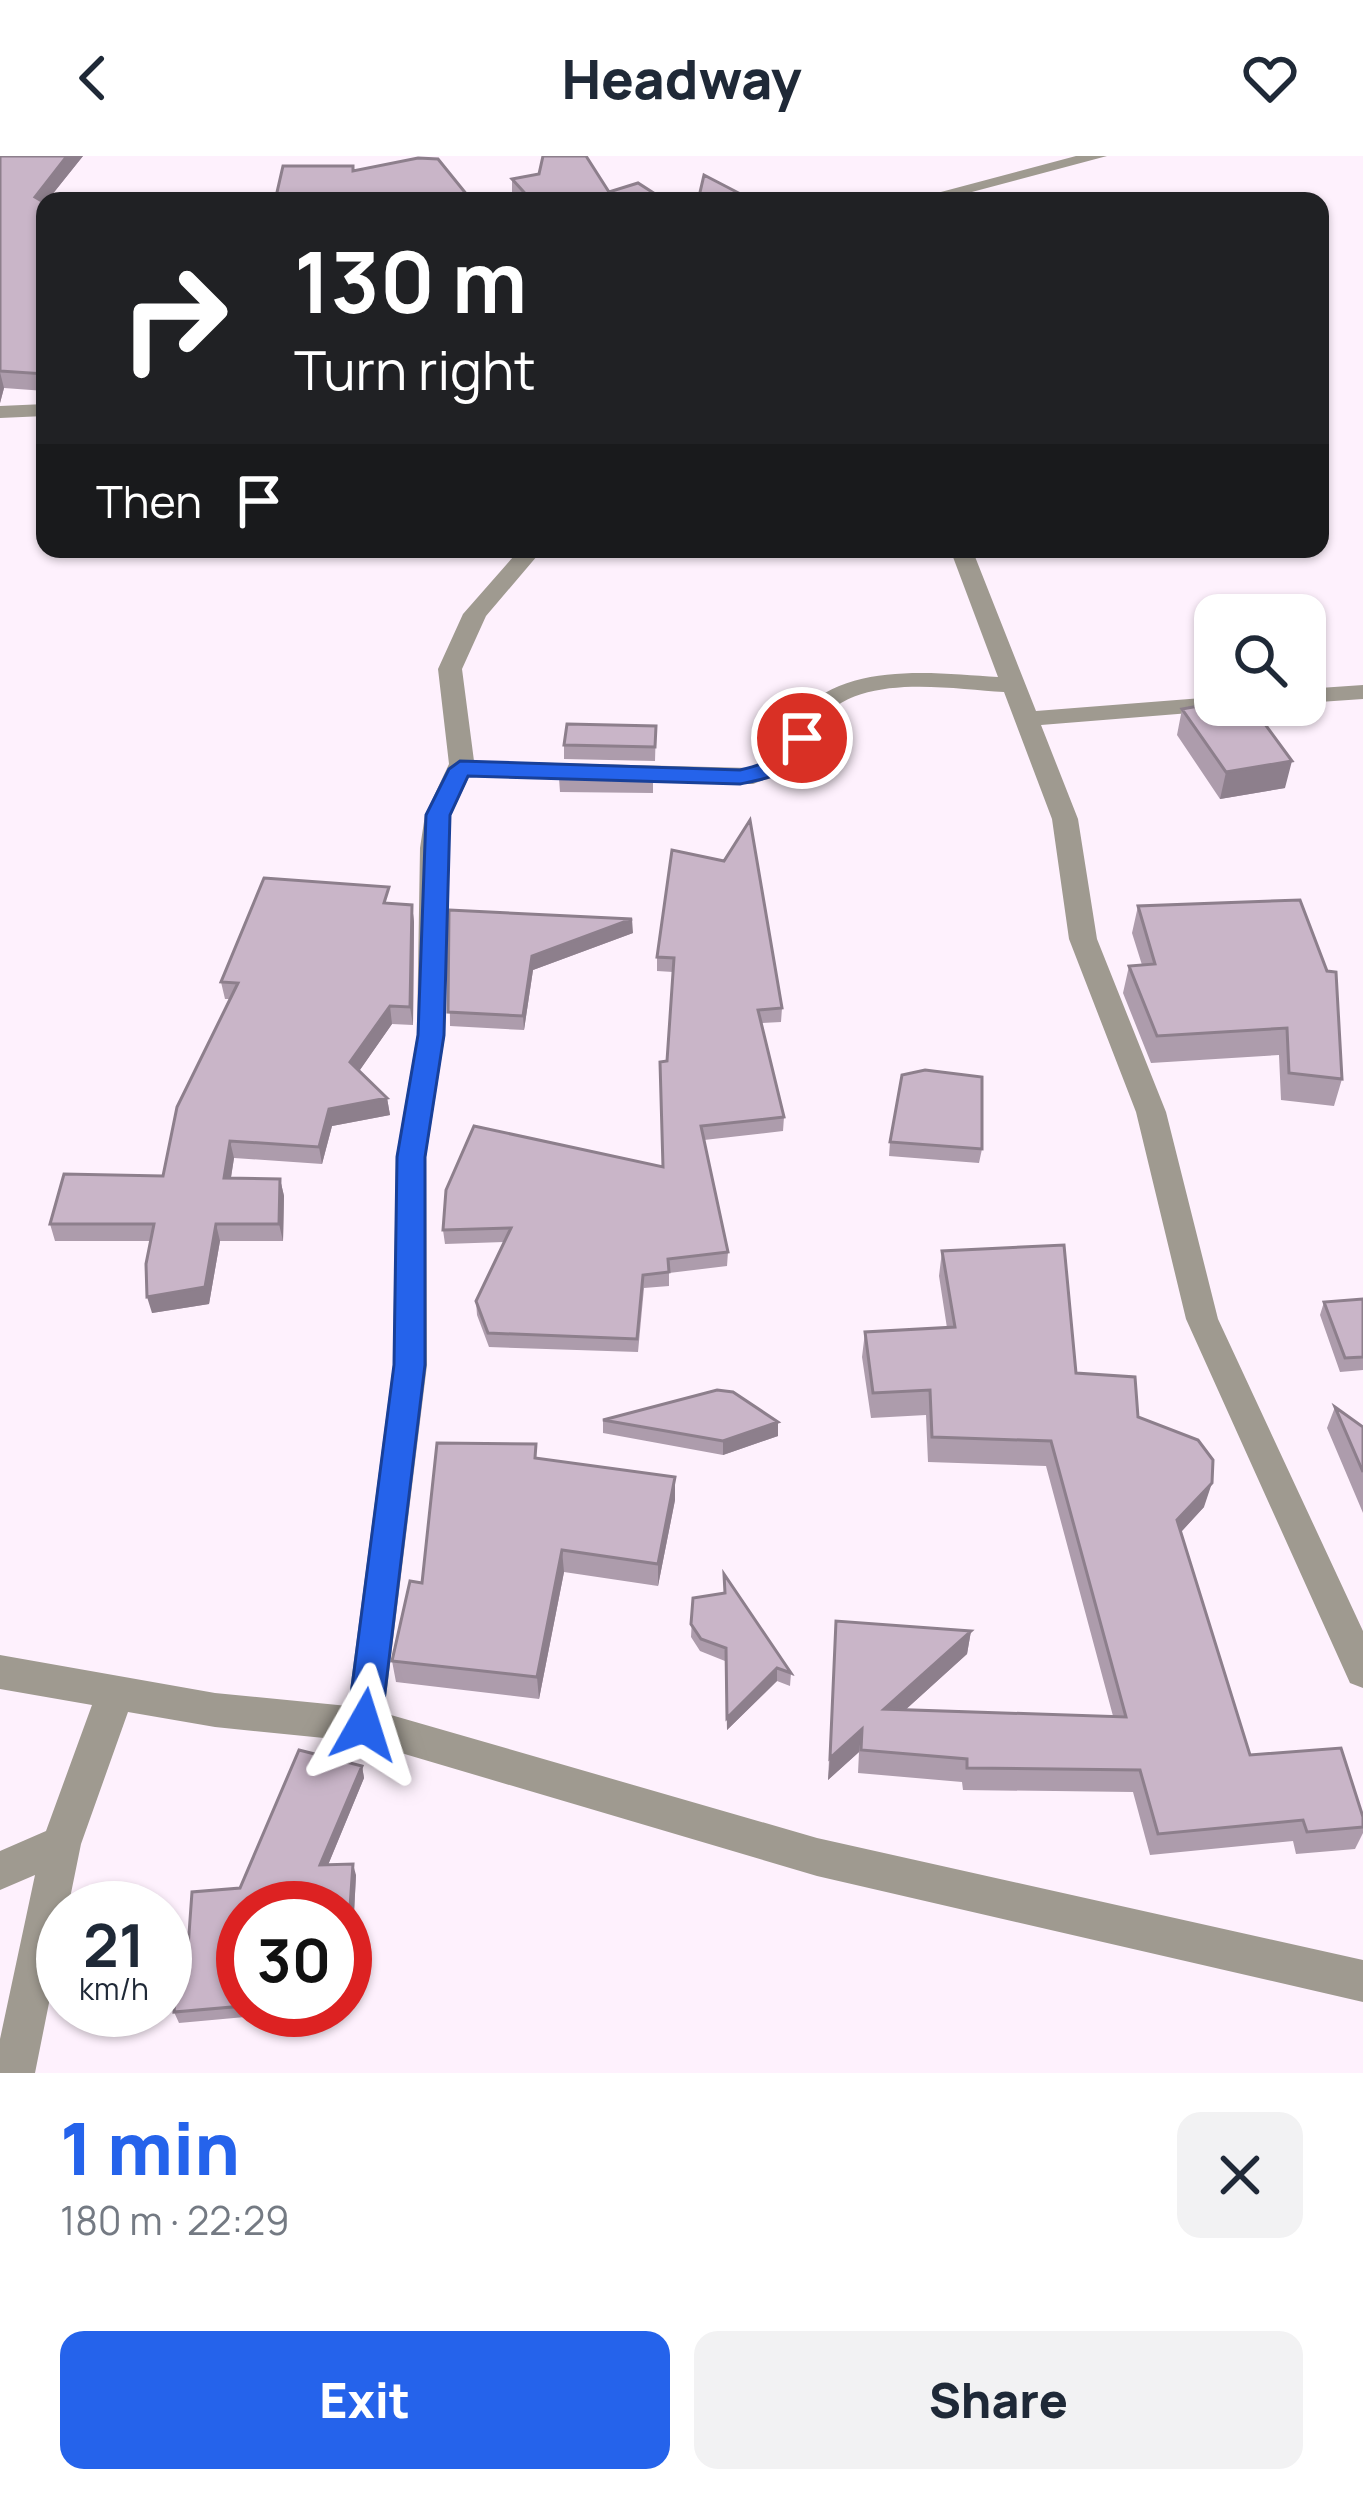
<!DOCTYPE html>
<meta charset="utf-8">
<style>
body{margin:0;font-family:Manrope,sans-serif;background:#f2f2f3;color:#1f2937;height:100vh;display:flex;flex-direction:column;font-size:45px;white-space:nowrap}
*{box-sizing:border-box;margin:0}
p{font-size:39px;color:#747a83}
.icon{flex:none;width:66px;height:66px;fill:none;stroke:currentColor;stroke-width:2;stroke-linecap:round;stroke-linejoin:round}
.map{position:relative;height:1917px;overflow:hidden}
.side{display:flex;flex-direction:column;background:#fff;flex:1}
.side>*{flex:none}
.banner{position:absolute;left:36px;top:36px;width:1293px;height:366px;border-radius:24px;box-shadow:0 3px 9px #0004;background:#202124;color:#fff;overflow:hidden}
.buttons{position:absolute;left:1194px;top:438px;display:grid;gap:24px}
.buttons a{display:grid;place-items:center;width:132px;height:132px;border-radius:24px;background:#fff;box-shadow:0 3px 9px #0004;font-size:60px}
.speed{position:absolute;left:36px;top:1725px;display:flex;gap:24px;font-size:60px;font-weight:700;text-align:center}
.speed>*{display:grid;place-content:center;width:156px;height:156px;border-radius:50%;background:#fff;box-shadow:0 3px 9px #0004;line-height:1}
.speed small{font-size:30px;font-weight:400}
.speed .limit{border:18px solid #d22;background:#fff;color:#111}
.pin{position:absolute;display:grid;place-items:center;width:102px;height:102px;color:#fff;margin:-51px;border:6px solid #fff;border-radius:50%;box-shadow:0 3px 12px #0007}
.me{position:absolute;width:132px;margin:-66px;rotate:6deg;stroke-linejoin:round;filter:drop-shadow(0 0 9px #0008)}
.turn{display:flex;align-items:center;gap:42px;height:252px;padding:0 60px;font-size:54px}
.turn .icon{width:156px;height:156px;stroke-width:2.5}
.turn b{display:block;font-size:84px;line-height:102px}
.then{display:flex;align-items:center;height:114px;padding:0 60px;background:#0003;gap:24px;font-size:45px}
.round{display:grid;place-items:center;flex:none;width:126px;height:126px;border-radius:24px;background:#f2f2f3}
.head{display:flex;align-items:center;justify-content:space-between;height:204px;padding:0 60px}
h1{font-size:72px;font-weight:800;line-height:90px;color:#2563eb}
.primary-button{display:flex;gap:24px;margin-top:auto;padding:24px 60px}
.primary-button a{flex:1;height:138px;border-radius:24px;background:#2563eb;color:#fff;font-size:48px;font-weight:800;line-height:138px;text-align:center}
.primary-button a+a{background:#f2f2f3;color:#1f2937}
header{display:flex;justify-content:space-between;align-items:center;height:156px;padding:0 60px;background:#fff;font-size:54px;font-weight:800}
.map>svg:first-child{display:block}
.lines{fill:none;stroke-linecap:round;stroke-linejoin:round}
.minor{fill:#9f9a90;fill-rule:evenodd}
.wall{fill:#ad9cac}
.shaded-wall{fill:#8d7f8c}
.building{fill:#c9b5c8;stroke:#8d7f8c;stroke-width:3}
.route{fill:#2563eb;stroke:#184099;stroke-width:3}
</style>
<header><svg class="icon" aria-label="back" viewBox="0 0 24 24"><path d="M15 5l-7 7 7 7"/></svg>Headway<svg class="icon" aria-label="heart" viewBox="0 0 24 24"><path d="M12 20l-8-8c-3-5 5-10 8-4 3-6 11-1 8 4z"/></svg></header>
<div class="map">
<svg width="1363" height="1917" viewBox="0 0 1363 1917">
<rect width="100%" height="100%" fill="#fef1fd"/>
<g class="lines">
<path class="minor" d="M 1076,0 L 1107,0 L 938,45 L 907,45 Z
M 45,248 L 45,260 L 0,262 L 0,250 Z
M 520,393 L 543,393 L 486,460 L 462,513 L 474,605 L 750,612 L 779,599 C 786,586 789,569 800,557 C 847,505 935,517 998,521 L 950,393 L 972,393 L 1036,555 L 1215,541 L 1215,549 L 1227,549 L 1215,555 L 1041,569 L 1078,663 L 1097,783 L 1166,956 L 1218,1163 L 1363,1475 L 1363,1532 L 1350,1527 L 1186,1163 L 1136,956 L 1069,783 L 1052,663 L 1004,536 C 949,533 854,515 817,569 C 808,581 807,598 797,611 L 753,628 L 469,621 L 451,659 L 446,692 L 445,879 L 426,1001 L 427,1209 L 384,1557 L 817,1682 L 1363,1804 L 1363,1846 L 817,1720 L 364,1586 L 215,1571 L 128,1556 L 81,1688 L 68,1752 L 63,1752 L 63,1777 L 35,1917 L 0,1917 L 0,1883 L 35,1719 L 0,1734 L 0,1695 L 46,1675 L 92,1549 L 0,1533 L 0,1499 L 215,1537 L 348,1550 L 393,1209 L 396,1001 L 417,879 L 420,692 L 425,659 L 449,608 L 438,513 L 463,458 Z
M 1363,529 L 1363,543 L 1305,547 L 1305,533 Z"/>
</g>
<path class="wall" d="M 0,0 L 83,0 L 47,45 L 45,45 L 45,235 L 4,232 L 0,247 Z
M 512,23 L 609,36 L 666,45 L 519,45 L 512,38 Z
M 1182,553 L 1285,632 L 1220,643 L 1177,579 Z
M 656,570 L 655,605 L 564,603 L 564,589 Z
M 653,616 L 653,637 L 560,636 L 559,622 Z
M 724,705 L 782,852 L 781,866 L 762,867 L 784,961 L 783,975 L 704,984 L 728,1096 L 727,1110 L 669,1117 L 669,1130 L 644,1132 L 638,1196 L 489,1191 L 477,1159 L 476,1145 L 504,1086 L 445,1088 L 443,1074 L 663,1011 L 667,905 L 673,816 L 657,815 L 657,801 Z
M 1300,744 L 1342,923 L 1334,950 L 1281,944 L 1279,899 L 1151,907 L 1123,837 L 1129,810 L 1142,809 L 1132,777 L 1138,750 Z
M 391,748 L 412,749 L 414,766 L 413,869 L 392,868 L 359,915 L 387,942 L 390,959 L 332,970 L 322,1008 L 234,1002 L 231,1022 L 280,1023 L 284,1040 L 283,1085 L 220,1085 L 209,1148 L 152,1157 L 150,1085 L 55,1085 L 50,1068 L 163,1020 L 230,843 L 225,843 L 221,826 Z
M 449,754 L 633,777 L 533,814 L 524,874 L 450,870 Z
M 890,986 L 982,993 L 979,1007 L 889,1000 Z
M 942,1095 L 1076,1217 L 1138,1261 L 1204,1351 L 1181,1376 L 1250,1599 L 1363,1661 L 1363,1677 L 1355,1693 L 1296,1698 L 1293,1685 L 1150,1699 L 1133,1636 L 963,1634 L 962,1626 L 858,1617 L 859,1596 L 828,1624 L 836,1465 L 971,1475 L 967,1498 L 905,1554 L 1113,1560 L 1046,1310 L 928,1306 L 926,1259 L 871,1262 L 862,1201 L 865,1176 L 947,1172 L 939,1120 Z
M 1363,1143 L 1363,1214 L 1340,1216 L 1320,1159 L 1324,1146 Z
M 1335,1251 L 1363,1271 L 1363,1357 L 1327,1272 Z
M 603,1264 L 778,1280 L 723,1299 L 603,1277 Z
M 537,1302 L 675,1321 L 675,1344 L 658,1430 L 564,1416 L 539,1543 L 396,1526 L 392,1505 L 422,1427 Z
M 693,1442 L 791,1517 L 790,1530 L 777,1525 L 727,1574 L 725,1505 L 700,1495 L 691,1481 Z
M 362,1610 L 364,1622 L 328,1709 L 356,1719 L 353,1776 L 345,1776 L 345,1752 L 243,1752 L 243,1854 L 256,1854 L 256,1860 L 179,1867 L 174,1856 L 188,1792 L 240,1732 Z"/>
<path class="shaded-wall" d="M 67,0 L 83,0 L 47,45 L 45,45 L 45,48 L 35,41 Z
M 0,216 L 4,232 L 0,247 Z
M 1292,605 L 1285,632 L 1220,643 L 1226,616 Z
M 412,749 L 414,766 L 413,869 L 410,851 Z
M 632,763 L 633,777 L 533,814 L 524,874 L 523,860 L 532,800 Z
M 390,850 L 392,868 L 353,924 L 350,906 Z
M 387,942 L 390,959 L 332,970 L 322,1008 L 319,991 L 329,953 Z
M 230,985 L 234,1002 L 228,1039 L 224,1022 Z
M 280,1023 L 284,1040 L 283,1085 L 279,1068 Z
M 216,1068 L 220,1085 L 209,1148 L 152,1157 L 147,1141 Z
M 778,1266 L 778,1280 L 723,1299 L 723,1285 Z
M 675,1321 L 675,1344 L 658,1430 L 658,1408 Z
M 1212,1327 L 1204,1351 L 1170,1388 L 1177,1364 Z
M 562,1394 L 564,1416 L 539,1543 L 537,1521 Z
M 971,1475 L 967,1498 L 881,1576 L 884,1553 Z
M 777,1512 L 777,1525 L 727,1574 L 727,1562 Z
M 862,1573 L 859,1596 L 828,1624 L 830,1602 Z
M 362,1610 L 364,1622 L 323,1721 L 320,1709 Z
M 353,1708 L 356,1719 L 353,1776 L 349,1765 Z"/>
<path class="building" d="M 0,0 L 67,0 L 35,41 L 45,47 L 45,218 L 0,215 Z
M 543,0 L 586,0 L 609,36 L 638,27 L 666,45 L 532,45 L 512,23 L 539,18 Z
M 418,2 L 438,3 L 472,45 L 275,45 L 283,10 L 353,10 L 353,15 Z
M 704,19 L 754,45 L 698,45 Z
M 1215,547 L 1215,549 L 1251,549 L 1292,605 L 1226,616 L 1182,553 Z
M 567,568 L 656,570 L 655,591 L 564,589 Z
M 560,614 L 653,616 L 653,623 L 559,622 Z
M 750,664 L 782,852 L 758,854 L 784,961 L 701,970 L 728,1096 L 668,1103 L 669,1116 L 643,1119 L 637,1183 L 488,1177 L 476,1145 L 511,1072 L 443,1074 L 446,1034 L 474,970 L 663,1011 L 660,906 L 667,905 L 674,802 L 657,801 L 672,694 L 724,705 Z
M 264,722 L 389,731 L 384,747 L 412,749 L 410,851 L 390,850 L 350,906 L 387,942 L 329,953 L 319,991 L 230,985 L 224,1022 L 280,1023 L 279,1068 L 216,1068 L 205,1131 L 147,1141 L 146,1108 L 154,1068 L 50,1068 L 64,1018 L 163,1020 L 177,951 L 238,827 L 221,826 Z
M 1300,744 L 1327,815 L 1336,816 L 1342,923 L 1289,917 L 1287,872 L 1157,880 L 1129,810 L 1155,808 L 1138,750 Z
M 449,754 L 632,763 L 532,800 L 523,860 L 448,856 Z
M 925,914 L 982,921 L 982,993 L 890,986 L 902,919 Z
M 1064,1089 L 1076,1217 L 1135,1221 L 1138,1261 L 1198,1284 L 1213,1304 L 1212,1327 L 1177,1364 L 1250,1599 L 1341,1592 L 1363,1661 L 1363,1671 L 1307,1676 L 1303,1664 L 1158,1678 L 1140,1614 L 967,1612 L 967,1603 L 861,1594 L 862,1573 L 830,1602 L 836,1465 L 971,1475 L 884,1553 L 1126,1561 L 1051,1285 L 932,1281 L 930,1234 L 873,1237 L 865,1176 L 955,1171 L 942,1095 Z
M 1363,1143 L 1363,1201 L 1345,1202 L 1324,1146 Z
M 717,1234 L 733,1236 L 778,1266 L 723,1285 L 603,1264 Z
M 1335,1251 L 1363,1271 L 1363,1316 Z
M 437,1287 L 536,1288 L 535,1302 L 675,1321 L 658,1408 L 562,1394 L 537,1521 L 392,1505 L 410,1425 L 422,1427 Z
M 724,1418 L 791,1517 L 777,1512 L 727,1562 L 726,1492 L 701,1483 L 691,1468 L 693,1442 L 725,1437 Z
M 299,1594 L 362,1610 L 320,1709 L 353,1708 L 349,1765 L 345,1765 L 345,1752 L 243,1752 L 243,1850 L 174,1856 L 178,1793 L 188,1792 L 192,1736 L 240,1732 Z"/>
<path class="route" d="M 802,575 L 813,582 C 799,617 773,621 740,628 L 468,620 L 450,659 L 444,879 L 425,1001 L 425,1209 L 381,1569 L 376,1580 L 364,1585 L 352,1580 L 347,1569 L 394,1209 L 397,1001 L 418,879 L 426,659 L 449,613 L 460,605 L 740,614 C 767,608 779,602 794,577 Z"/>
</svg>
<div class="buttons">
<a><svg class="icon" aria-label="search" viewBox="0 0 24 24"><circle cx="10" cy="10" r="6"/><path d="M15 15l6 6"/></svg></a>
</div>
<div class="speed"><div>21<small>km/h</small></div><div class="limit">30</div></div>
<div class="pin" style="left:802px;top:582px;background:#d93025"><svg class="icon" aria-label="arrive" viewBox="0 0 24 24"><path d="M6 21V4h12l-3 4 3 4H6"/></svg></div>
<svg class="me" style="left:364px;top:1569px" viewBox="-20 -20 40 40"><path d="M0-17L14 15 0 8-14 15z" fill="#2563eb" stroke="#fff" stroke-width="4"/></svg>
<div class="banner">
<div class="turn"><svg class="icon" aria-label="right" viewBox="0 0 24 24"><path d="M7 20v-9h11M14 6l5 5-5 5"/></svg><div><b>130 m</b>Turn right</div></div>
<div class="then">Then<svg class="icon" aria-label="arrive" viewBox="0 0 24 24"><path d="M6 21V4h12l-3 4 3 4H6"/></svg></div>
</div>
</div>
<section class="side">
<div class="head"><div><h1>1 min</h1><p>180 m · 22:29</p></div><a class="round"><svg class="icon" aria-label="close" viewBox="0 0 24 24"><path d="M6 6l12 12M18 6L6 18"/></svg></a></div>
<div class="primary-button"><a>Exit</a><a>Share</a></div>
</section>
